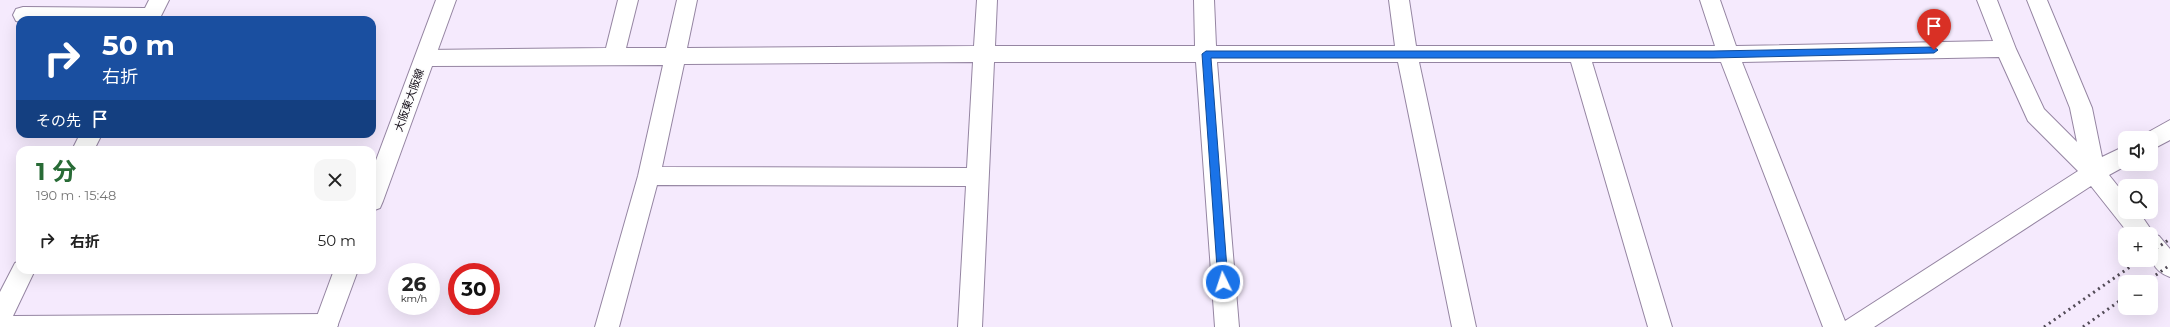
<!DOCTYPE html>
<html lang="ja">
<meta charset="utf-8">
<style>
body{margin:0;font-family:Montserrat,"Noto Sans JP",sans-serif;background:#f6f6f6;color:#222;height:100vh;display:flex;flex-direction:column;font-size:15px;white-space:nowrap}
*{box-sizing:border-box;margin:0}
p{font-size:13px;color:#767676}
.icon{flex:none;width:22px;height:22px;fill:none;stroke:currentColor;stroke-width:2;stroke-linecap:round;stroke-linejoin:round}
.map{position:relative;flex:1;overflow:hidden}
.sheet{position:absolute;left:16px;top:146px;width:360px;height:128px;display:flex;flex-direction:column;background:#fff;border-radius:12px;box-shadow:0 4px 16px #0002}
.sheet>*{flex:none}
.banner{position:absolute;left:16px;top:16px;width:360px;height:122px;border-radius:12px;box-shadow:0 4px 16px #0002;background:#1a4fa0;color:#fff;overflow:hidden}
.buttons{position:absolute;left:2118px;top:131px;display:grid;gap:8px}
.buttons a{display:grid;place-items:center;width:40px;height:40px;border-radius:8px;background:#fff;box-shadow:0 4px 16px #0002;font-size:20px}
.speed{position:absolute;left:388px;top:263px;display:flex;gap:8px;font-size:20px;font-weight:700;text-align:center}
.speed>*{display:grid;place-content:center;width:52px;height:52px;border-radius:50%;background:#fff;box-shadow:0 4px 16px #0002;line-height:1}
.speed small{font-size:10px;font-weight:400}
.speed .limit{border:6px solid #d22;background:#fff;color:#111}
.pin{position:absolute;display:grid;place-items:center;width:34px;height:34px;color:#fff;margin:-41px -17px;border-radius:50% 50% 50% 0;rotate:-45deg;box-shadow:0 0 4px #0007}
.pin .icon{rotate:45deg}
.me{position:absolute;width:44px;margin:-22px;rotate:356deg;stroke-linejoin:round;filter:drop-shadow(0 0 3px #0008)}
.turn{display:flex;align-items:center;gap:14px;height:84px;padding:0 20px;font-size:18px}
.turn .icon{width:52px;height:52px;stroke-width:2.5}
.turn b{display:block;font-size:28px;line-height:34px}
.then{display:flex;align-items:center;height:38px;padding:0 20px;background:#0003;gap:8px;font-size:15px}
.round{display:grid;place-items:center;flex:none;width:42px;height:42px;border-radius:12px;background:#f6f6f6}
.overview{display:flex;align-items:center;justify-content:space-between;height:68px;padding:0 20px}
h1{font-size:24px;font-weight:700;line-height:30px;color:#286b36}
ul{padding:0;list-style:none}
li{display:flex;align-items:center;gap:12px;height:52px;padding:0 20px}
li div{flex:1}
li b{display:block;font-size:15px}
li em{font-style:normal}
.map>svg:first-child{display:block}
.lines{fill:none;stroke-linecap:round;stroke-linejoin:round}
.minor-casing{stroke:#9585a2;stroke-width:2}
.major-casing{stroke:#9585a2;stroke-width:2}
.minor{fill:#fff;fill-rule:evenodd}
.major{fill:#fff;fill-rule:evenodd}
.rail{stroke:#524b57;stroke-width:3;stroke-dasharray:2 4;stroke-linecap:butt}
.route{fill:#1a73e8;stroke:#114b97}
.labels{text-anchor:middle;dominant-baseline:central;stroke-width:3;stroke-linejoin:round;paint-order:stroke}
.street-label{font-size:11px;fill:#120c16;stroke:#fcfcfc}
</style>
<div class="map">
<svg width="2170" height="327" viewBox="0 0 2170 327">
<rect width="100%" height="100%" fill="#f5eafd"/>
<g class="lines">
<defs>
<path id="minor" d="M 149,0 L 169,0 L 159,20 L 20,20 L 20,22 L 16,21 L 13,15 L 16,9 L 23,7 L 145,8 Z
M 618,0 L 638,0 L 626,48 L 666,48 L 677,0 L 697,0 L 687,48 L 974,46 L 977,0 L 997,0 L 995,46 L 1195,46 L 1194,0 L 1214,0 L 1216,46 L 1395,46 L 1389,0 L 1409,0 L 1416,46 L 1715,46 L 1700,0 L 1720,0 L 1736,46 L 1993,41 L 1977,0 L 1997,0 L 2016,49 L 2044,109 L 2077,142 L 2070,108 L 2027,0 L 2047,0 L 2092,108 L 2102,157 L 2125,146 L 2125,164 L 2129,164 L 2109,175 L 2125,195 L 2125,212 L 2139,212 L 2154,234 L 2159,236 L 2170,249 L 2170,277 C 2148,269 2151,254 2151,234 L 2129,234 L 2091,186 L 1874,327 L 1823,327 L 1721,62 L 1592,62 L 1672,327 L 1648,327 L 1571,62 L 1419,62 L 1476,327 L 1452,327 L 1398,62 L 1217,62 L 1239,327 L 1215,327 L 1196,62 L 994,62 L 982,327 L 958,327 L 966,186 L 657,185 L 619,327 L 595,327 L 638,176 L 663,65 L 425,66 L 418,64 L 415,58 L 418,52 L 425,50 L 606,48 ZM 1999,57 L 2028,121 L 2078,171 L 1845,321 L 1742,62 ZM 973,62 L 967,168 L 662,167 L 684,64 Z
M 2170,120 L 2170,140 L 2151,150 L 2151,138 L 2142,138 L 2143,135 Z
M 80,134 L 102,134 L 94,150 L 72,150 Z
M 20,261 L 20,270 L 35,270 L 13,316 L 326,314 L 334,317 L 338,325 L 337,327 L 0,327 L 0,292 L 15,263 Z"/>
<path id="major" d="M 436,0 L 456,0 L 383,201 L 380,208 L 372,211 L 372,171 Z
M 334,270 L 358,270 L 337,327 L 313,327 Z"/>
</defs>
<use href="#minor" class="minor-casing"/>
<use href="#major" class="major-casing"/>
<use href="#minor" class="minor"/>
<use href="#major" class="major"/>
<path class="rail" d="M 2151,252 L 2170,239
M 2146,282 L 2170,265
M 2044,327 L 2140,260
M 2083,327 L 2125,297"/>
</g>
<path class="route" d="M 1934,47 L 1938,50 L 1934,53 L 1713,58 L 1211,58 L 1228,282 L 1223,286 L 1218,282 L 1202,54 L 1206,51 L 1713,51 Z"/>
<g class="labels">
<g class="street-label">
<text transform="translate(409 100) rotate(-70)">大阪東大阪線</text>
</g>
</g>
</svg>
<div class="buttons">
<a><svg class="icon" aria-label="sound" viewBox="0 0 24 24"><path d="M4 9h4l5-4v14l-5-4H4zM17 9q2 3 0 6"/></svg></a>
<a><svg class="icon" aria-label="search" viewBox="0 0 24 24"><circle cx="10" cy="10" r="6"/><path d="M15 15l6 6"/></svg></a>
<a>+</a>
<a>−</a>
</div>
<div class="speed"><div>26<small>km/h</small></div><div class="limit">30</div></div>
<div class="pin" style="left:1934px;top:50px;background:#d93025"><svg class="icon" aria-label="arrive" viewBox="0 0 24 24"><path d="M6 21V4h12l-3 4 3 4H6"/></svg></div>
<svg class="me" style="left:1223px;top:282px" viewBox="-20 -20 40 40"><circle r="17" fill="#1a73e8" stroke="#fff" stroke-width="3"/><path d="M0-11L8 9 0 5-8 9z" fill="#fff"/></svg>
<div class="banner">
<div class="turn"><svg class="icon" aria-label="right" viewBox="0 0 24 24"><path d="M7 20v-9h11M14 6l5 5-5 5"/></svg><div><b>50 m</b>右折</div></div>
<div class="then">その先<svg class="icon" aria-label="arrive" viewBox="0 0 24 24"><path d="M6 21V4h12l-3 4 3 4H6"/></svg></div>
</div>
<section class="sheet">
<div class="overview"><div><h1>1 分</h1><p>190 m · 15:48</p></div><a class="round"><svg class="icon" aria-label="close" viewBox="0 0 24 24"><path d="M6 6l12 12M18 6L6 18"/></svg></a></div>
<ul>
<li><svg class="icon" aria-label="right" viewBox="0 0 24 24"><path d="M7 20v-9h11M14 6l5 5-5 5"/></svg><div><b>右折</b></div><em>50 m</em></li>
</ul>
</section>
</div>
